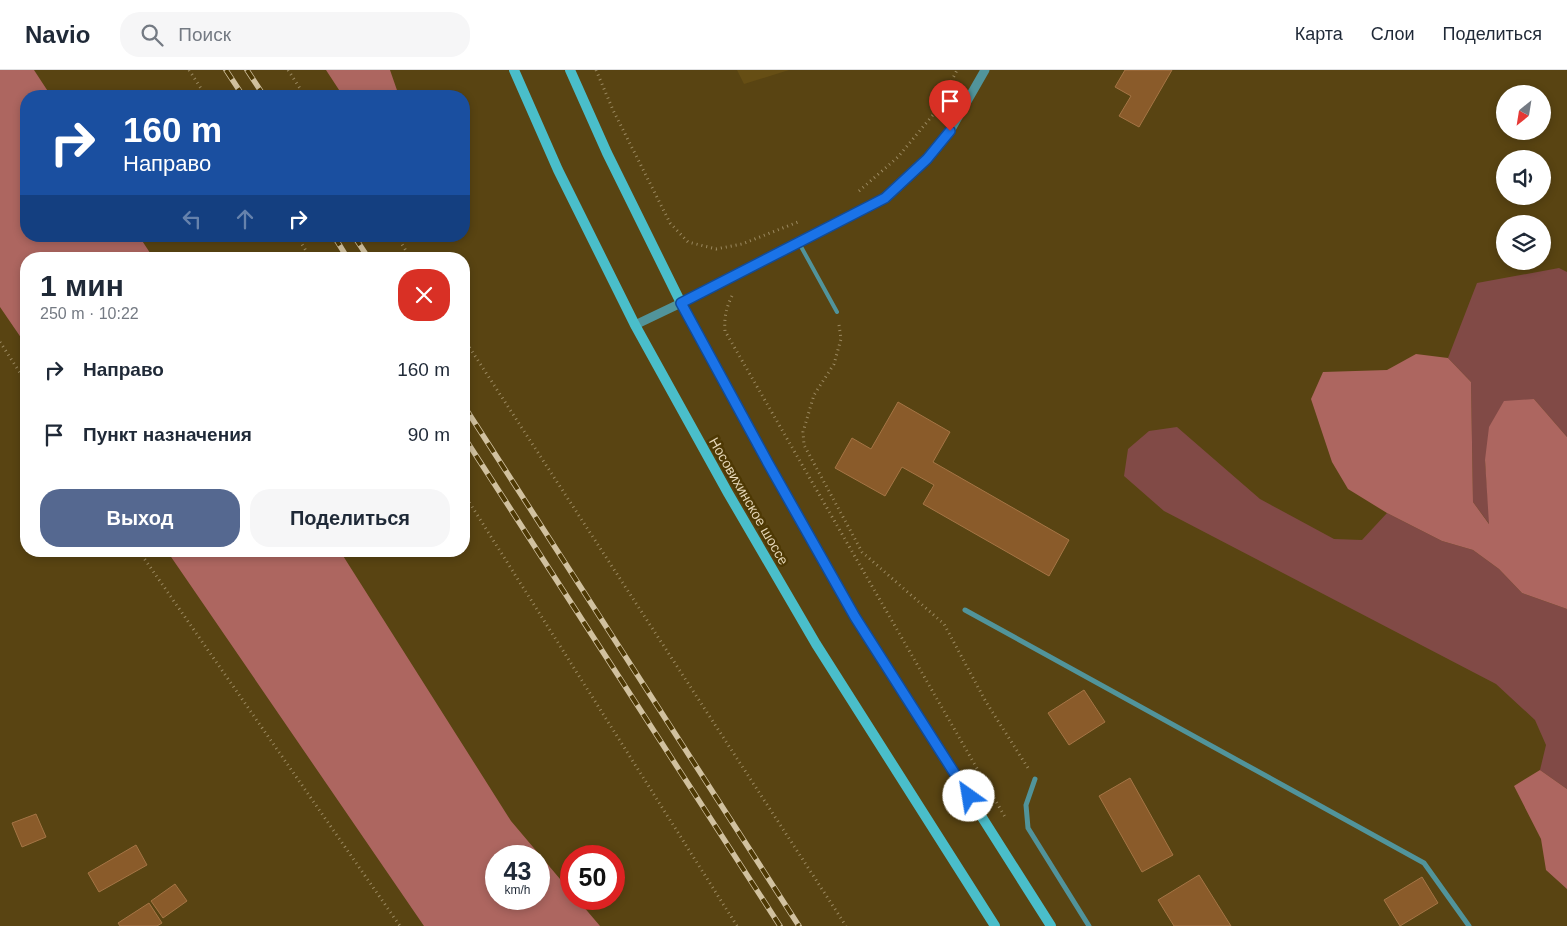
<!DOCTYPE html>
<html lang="ru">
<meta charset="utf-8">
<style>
body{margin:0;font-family:Arial,sans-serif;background:#f6f6f7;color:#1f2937;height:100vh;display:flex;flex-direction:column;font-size:19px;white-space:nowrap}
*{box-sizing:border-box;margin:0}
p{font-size:16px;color:#747a83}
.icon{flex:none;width:28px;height:28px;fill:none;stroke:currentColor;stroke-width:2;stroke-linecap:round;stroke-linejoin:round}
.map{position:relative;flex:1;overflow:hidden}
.details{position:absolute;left:20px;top:182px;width:450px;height:305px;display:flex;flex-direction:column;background:#fff;border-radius:20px;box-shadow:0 2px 8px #0003}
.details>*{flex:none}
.top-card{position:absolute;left:20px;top:20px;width:450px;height:152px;border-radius:20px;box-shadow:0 2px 8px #0003;background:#1a4fa0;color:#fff;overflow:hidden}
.needle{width:32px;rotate:210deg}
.fabs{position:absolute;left:1496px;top:15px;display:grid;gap:10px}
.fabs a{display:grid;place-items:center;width:55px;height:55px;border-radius:50%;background:#fff;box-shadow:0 2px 8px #0003;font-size:25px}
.speed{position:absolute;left:485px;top:775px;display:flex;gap:10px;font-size:25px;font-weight:700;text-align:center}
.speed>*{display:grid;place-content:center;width:65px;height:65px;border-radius:50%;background:#fff;box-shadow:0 2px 8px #0003;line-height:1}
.speed small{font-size:12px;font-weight:400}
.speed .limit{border:8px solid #d22;background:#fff;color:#111}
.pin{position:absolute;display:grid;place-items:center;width:42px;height:42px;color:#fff;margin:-51px -21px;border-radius:50% 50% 50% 0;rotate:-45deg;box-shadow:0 0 5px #0007}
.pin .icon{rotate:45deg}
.me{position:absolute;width:55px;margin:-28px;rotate:328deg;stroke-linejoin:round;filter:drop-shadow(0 0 4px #0008)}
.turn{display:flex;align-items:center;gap:18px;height:105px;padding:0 20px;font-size:22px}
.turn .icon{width:65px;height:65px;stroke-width:2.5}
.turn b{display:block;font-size:35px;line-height:42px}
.lanes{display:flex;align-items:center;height:48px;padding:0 20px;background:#0003;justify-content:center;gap:25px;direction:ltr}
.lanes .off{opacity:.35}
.round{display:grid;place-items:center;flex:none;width:52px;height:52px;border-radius:20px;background:#f6f6f7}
.headline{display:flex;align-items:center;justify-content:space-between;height:85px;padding:0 20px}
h1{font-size:30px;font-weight:600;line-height:38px}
.primary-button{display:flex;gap:10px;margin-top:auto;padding:10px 20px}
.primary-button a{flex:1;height:58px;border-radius:20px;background:#556890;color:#fff;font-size:20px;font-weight:600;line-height:58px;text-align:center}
.primary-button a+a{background:#f6f6f7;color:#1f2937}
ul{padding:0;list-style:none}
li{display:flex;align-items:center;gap:15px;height:65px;padding:0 20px}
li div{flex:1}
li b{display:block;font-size:19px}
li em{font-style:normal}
header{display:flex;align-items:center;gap:30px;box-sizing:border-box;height:70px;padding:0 25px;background:#fff;border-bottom:1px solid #e0e1e3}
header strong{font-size:24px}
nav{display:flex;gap:28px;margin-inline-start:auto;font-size:18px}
.search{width:350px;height:45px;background:#f6f6f7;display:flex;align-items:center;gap:12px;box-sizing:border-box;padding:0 18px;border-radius:20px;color:#747a83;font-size:19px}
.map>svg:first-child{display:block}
.built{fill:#664e14}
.green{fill:#814a46}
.forest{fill:#ad6660;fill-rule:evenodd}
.building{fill:#8a5b2a;stroke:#a57545}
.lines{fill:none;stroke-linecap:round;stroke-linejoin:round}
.path{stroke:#9c8a61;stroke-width:3;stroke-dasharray:1 4;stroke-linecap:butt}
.service{stroke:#51949b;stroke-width:4}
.minor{stroke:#51949b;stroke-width:5}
.tertiary{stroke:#51949b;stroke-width:9}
.secondary{stroke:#4abeca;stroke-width:10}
.rail-casing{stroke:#d1c19f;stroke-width:5.5}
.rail{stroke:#4e3904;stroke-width:4;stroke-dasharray:11;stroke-linecap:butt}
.route-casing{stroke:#114b97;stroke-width:12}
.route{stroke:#1a73e8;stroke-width:9}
.labels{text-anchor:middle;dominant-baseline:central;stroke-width:5;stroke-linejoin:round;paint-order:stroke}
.street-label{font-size:14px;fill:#e5d6b7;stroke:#4e3904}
</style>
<header>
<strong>Navio</strong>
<div class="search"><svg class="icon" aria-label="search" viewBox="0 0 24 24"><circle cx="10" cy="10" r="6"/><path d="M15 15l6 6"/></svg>Поиск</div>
<nav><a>Карта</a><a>Слои</a><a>Поделиться</a></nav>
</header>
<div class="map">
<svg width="1567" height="856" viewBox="0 0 1567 856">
<rect width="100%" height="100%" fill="#594412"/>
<path class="built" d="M 737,0 L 789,0 L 744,14 Z"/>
<path class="green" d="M 1559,198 L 1567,202 L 1567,367 L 1534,329 L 1485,390 L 1490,455 L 1473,432 L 1471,312 L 1448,288 L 1477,213 Z
M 1177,357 L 1260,429 L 1334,469 L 1362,470 L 1387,443 L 1442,471 L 1473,480 L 1499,499 L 1522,523 L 1567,539 L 1567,719 L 1540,700 L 1546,675 L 1535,650 L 1496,614 L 1164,441 L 1124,406 L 1128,379 L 1149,361 Z"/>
<path class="forest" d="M 0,0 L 34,0 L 51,26 L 26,26 L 26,166 L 139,166 L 154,189 L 26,189 L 26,275 L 0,237 Z
M 326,0 L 390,0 L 399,26 L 343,26 Z
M 1416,284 L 1448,288 L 1471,312 L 1473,432 L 1489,454 L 1485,390 L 1489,357 L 1504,331 L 1534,329 L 1567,367 L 1567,539 L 1522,523 L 1499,499 L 1473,480 L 1442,471 L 1387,443 L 1348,419 L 1332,392 L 1311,329 L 1323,302 L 1387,300 Z
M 167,481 L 340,481 L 511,751 L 571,822 L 571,829 L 577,829 L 600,856 L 424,856 ZM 539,786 L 539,829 L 496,829 L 496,786 Z
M 1540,700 L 1567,719 L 1567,819 L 1546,800 L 1541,769 L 1514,716 Z"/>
<path class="building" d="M 1125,0 L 1172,0 L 1139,57 L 1119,46 L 1131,26 L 1115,17 Z
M 898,332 L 950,362 L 933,392 L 1069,470 L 1049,506 L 923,434 L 934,415 L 902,397 L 885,426 L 835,398 L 852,368 L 871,379 Z
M 1084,620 L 1105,652 L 1069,675 L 1048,643 Z
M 1130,708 L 1173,785 L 1142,802 L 1099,726 Z
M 36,744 L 46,767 L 22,777 L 12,753 Z
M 136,775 L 147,795 L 99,822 L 88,803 Z
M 1199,805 L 1231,856 L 1174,856 L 1158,830 Z
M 1422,807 L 1438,833 L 1400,856 L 1384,830 Z
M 175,814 L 187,831 L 163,848 L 151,831 Z
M 149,833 L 162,853 L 157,856 L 120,856 L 118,853 Z"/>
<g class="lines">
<path class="path" d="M 189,0 L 206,26
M 288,0 L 305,26
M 596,0 L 613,40 L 670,153 L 688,172 L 716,179 L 742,174 L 798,152
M 859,121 L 898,87 L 937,40 L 957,0
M 297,166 L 311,189
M 397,166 L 411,189
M 732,226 C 726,238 724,248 725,261 L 1005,747
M 839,255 L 841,269 L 834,294 L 814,325 L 803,362 L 804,375 L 862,482 L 944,554 L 986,632 L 1028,698
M 464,269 L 846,856
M 0,272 L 26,312
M 464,424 L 737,856
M 139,481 L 400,856"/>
<path class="service" d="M 799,173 L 837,242"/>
<path class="minor" d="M 965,540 L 1424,793 L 1469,856
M 1035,709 L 1026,735 L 1028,758 L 1089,856"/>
<path class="tertiary" d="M 635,255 L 681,233 L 885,128 L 927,89 L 950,61 L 985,0"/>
<path class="secondary" d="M 514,0 L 558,100 L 635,255 L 728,423 L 816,574 L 995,856
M 570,0 L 607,83 L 681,233 L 768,393 L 855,547 L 1051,856"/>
<defs>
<path id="rail" d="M 226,0 L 243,26
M 247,0 L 264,26
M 334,166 L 348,189
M 354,166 L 369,189
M 464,336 L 799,856
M 464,367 L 780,856"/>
</defs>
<use href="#rail" class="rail-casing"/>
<use href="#rail" class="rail"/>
</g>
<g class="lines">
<defs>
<path id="route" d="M 950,61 L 927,89 L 885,128 L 681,233 L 768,393 L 855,547 L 969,726"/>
</defs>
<use href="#route" class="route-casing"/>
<use href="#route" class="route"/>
</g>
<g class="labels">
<g class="street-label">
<text transform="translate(749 431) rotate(60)">Носовихинское шоссе</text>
</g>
</g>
</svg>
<div class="fabs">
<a><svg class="needle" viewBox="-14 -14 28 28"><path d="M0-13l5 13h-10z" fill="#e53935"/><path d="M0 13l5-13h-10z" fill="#747a83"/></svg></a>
<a><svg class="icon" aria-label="sound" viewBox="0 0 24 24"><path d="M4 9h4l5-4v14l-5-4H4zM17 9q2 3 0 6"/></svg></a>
<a><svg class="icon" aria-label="layers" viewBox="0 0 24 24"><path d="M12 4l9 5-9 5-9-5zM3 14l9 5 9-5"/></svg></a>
</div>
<div class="speed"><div>43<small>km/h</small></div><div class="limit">50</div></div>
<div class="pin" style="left:950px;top:61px;background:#d93025"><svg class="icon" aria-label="arrive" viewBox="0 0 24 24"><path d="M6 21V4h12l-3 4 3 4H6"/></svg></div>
<svg class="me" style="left:969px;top:726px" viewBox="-20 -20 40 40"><circle r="19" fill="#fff"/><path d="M0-13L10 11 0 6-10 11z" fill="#1a73e8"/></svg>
<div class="top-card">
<div class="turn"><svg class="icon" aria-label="right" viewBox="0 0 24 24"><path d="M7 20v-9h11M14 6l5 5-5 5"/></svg><div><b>160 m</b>Направо</div></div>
<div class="lanes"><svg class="icon off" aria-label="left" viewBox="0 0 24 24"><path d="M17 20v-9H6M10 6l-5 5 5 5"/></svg><svg class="icon off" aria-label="ahead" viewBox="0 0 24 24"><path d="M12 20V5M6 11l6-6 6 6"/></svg><svg class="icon" aria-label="right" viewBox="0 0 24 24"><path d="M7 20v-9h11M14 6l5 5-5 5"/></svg></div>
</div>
<section class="details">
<div class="headline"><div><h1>1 мин</h1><p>250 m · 10:22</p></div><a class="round" style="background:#d93025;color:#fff"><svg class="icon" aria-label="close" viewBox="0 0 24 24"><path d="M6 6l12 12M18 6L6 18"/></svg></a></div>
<ul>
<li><svg class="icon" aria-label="right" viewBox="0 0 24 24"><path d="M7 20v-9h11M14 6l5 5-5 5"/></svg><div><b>Направо</b></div><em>160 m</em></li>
<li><svg class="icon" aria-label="arrive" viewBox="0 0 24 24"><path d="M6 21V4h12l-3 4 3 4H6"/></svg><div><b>Пункт назначения</b></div><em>90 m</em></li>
</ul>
<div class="primary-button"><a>Выход</a><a>Поделиться</a></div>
</section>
</div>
